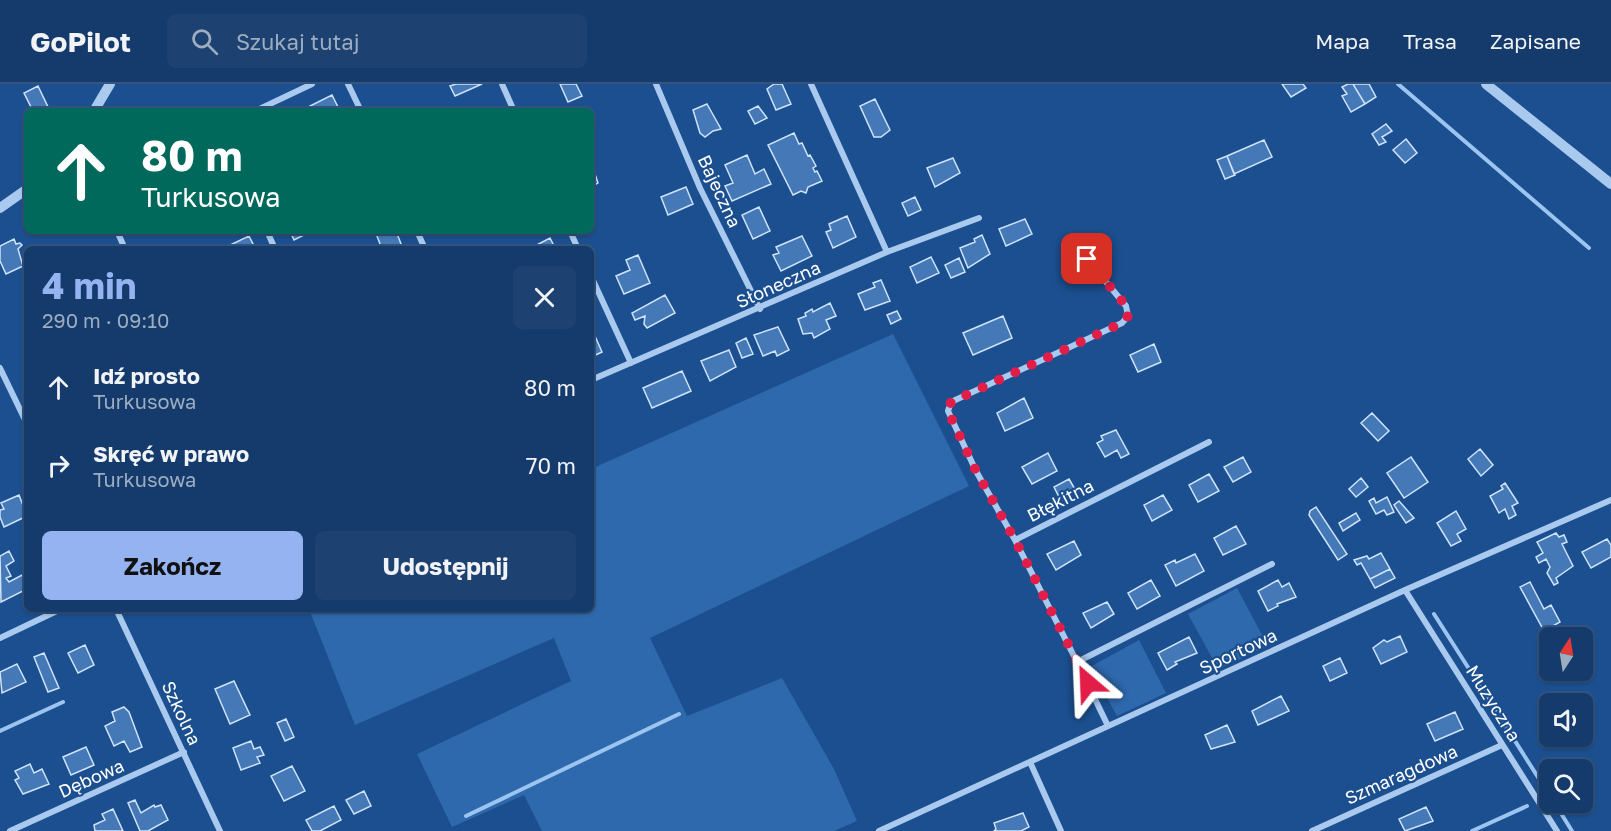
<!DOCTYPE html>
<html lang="pl">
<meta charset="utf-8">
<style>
body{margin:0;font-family:"Golos Text",sans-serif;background:#1d4271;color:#f1f3f6;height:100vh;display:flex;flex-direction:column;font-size:22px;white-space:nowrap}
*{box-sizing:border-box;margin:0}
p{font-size:20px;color:#9dadc1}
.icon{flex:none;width:33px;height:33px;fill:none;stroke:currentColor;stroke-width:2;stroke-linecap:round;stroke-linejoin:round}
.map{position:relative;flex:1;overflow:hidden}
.side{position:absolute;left:24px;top:162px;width:570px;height:366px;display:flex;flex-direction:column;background:#143b6b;border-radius:9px;box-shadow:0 2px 4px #0004,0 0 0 2px #33557e}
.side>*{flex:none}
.banner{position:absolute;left:24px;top:24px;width:570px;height:126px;border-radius:9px;box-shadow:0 2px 4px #0004,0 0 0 2px #33557e;background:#00695c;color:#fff;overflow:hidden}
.needle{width:39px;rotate:12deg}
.tools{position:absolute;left:1539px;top:543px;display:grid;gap:12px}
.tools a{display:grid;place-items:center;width:54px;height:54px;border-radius:9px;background:#143b6b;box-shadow:0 2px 4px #0004,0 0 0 2px #33557e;font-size:30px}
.pin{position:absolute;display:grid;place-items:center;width:51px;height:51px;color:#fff;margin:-26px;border-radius:12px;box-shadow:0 3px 9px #0006}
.me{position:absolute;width:66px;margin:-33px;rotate:334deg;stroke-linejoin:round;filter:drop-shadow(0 0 4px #0008)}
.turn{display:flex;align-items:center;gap:21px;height:126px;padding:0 18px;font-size:27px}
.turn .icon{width:78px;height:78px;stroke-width:2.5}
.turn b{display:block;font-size:42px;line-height:51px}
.round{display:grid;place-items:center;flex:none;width:63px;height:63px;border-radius:9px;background:#1d4271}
.summary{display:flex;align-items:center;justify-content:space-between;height:102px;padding:0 18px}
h1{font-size:36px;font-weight:700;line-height:45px;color:#95b2f1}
.action{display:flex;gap:12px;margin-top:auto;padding:12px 18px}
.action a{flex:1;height:69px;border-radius:9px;background:#95b2f1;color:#111;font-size:24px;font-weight:700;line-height:69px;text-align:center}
.action a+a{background:#1d4271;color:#f1f3f6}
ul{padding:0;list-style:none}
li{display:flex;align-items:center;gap:18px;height:78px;padding:0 18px}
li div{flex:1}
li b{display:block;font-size:22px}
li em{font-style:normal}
header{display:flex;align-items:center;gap:36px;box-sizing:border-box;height:84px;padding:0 30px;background:#143b6b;border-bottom:2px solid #33557e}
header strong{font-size:28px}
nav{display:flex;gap:33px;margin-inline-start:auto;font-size:21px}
.search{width:420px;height:54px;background:#1d4271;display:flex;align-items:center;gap:15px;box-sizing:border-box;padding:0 21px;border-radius:9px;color:#9dadc1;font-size:22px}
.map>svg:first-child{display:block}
.green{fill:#2e69ad}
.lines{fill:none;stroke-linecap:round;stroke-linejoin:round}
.stream{stroke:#9cc4f0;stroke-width:4}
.building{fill:#4478b7;stroke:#cfe3fa;stroke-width:1.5}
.minor{stroke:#a9c9ee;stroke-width:6}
.tertiary{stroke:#a9c9ee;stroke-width:10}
.route{stroke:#e11d48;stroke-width:10;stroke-dasharray:0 18}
.labels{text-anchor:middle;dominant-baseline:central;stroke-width:4.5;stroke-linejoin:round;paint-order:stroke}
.street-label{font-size:18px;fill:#fff;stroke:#1b4f8f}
</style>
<header>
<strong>GoPilot</strong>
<div class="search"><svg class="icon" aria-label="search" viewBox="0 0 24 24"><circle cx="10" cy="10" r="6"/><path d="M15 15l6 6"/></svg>Szukaj tutaj</div>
<nav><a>Mapa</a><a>Trasa</a><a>Zapisane</a></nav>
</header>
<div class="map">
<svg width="1611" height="747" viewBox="0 0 1611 747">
<rect width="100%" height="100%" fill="#1b4f8f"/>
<path class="green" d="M 893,250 L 969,402 L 650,554 L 687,632 L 782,594 L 834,685 L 857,737 L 834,747 L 542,747 L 524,711 L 452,743 L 417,670 L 571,597 L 554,554 L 355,641 L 309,525 L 591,525 L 591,385 Z
M 1237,504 L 1268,562 L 1218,585 L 1188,530 Z
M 1139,556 L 1166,609 L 1117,632 L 1090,583 Z"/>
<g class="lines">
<path class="stream" d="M 1398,0 L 1589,164
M 1434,530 L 1550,712
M 0,647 L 63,618
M 1554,718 L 1572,747
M 466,732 L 679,630
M 1472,747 L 1527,722"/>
</g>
<path class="building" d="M 456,0 L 482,0 L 455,12 L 450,2 Z
M 560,0 L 576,0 L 582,12 L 568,18 Z
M 774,0 L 782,0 L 791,20 L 776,26 L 767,5 Z
M 1282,0 L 1303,0 L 1306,4 L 1291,13 Z
M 1348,0 L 1353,0 L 1365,20 L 1351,28 L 1342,12 L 1347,10 L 1342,3 Z
M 1353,0 L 1369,0 L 1376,13 L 1365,20 Z
M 38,2 L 50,27 L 33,27 L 24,9 Z
M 332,11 L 340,27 L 308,27 L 306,24 Z
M 875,15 L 890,46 L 881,53 L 874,53 L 860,22 Z
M 707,20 L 721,45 L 713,47 L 705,53 L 700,49 L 693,26 Z
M 758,22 L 767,34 L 755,40 L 748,27 Z
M 1386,40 L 1392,47 L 1382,53 L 1386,58 L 1379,61 L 1372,50 Z
M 794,49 L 799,60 L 802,59 L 808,72 L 810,71 L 816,82 L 813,84 L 815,88 L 817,87 L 822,97 L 808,103 L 806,109 L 801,107 L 793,111 L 768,61 Z
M 1406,55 L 1417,69 L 1405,79 L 1393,66 Z
M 1264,56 L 1272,73 L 1234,90 L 1227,72 Z
M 747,71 L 755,90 L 764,85 L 771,100 L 732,117 L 725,102 L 733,99 L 725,81 Z
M 1227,72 L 1235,91 L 1225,95 L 1217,76 Z
M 953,74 L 960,89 L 935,103 L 927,84 Z
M 592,81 L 598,99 L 591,103 L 591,81 Z
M 686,103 L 693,120 L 668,131 L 661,113 Z
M 915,113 L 921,126 L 908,132 L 902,119 Z
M 759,123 L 770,147 L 753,155 L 742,131 Z
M 847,132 L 856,153 L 833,164 L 826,148 L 831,146 L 829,140 Z
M 1025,135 L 1032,150 L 1006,162 L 999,145 Z
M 290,147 L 312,147 L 294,156 Z
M 375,147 L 396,147 L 403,165 L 382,165 Z
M 982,151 L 990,170 L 968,184 L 960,164 L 975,158 L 974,155 Z
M 249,152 L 255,164 L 232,165 L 230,161 Z
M 802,152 L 812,172 L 781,187 L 773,171 L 779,169 L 776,163 Z
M 550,154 L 554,162 L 552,165 L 529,165 Z
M 14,155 L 16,160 L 20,159 L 22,161 L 18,165 L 23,182 L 6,190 L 0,177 L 0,162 Z
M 638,171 L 650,199 L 624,210 L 616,192 L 630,186 L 626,176 Z
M 931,173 L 939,189 L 917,199 L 910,183 Z
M 959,174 L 965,188 L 951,194 L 945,181 Z
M 881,196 L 890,217 L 865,226 L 858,210 L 875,203 L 873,199 Z
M 665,211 L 675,229 L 647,244 L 644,240 L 645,232 L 635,236 L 632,229 Z
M 830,219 L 836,232 L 826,236 L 830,245 L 814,254 L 812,249 L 803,250 L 798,235 L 806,232 L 805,229 L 812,225 L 813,228 Z
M 897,227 L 901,235 L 891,240 L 887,231 Z
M 1003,232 L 1012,254 L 973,271 L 963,249 Z
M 778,243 L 789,266 L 777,272 L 775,267 L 763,272 L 754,251 Z
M 595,252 L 602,268 L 591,273 L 591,254 Z
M 746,254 L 753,270 L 742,274 L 736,259 Z
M 1154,260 L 1161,278 L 1138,288 L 1130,271 Z
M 729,266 L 736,283 L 710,297 L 701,277 Z
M 682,287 L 691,307 L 652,324 L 643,304 Z
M 1024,314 L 1033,334 L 1005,347 L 997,329 Z
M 1372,329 L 1389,347 L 1378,357 L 1361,339 Z
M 1116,346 L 1129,370 L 1121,374 L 1117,366 L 1105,373 L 1097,359 L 1103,356 L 1101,352 Z
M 1480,365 L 1493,381 L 1481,392 L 1468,375 Z
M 1048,369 L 1057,387 L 1032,400 L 1022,383 Z
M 1243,373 L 1251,388 L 1233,398 L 1224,383 Z
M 1411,373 L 1428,398 L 1404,414 L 1387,389 Z
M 1209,390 L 1219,407 L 1198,418 L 1189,401 Z
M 1361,394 L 1368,403 L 1356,413 L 1349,405 Z
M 1069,395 L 1076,407 L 1060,415 L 1054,403 Z
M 1505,399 L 1518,419 L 1512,422 L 1516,431 L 1509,435 L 1505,425 L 1499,429 L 1490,412 L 1503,405 L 1501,402 Z
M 19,411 L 27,432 L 4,443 L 0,433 L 0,426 L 4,425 L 1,419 Z
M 1163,411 L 1172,426 L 1152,437 L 1144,421 Z
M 1387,413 L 1394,428 L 1387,431 L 1384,426 L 1376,430 L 1369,417 L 1374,414 L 1376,419 Z
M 1399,417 L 1414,434 L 1406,439 L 1394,421 Z
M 1316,423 L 1347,470 L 1338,476 L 1309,431 L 1310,427 Z
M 1456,427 L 1466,445 L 1457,450 L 1461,457 L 1451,462 L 1437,439 Z
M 1356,429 L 1360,436 L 1343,447 L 1339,439 Z
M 1236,442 L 1246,460 L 1223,471 L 1214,454 Z
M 1556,449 L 1559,453 L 1564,451 L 1567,458 L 1562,460 L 1573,482 L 1556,494 L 1558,499 L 1554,501 L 1547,489 L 1550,483 L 1546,475 L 1539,479 L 1536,473 L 1543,469 L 1537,458 Z
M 1607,455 L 1611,461 L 1611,473 L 1591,484 L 1582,468 Z
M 1074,457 L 1081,471 L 1056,486 L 1047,470 Z
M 9,467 L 14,477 L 6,482 L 11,492 L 6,494 L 9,498 L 22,491 L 27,505 L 1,518 L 0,472 Z
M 1381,469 L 1390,485 L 1370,495 L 1361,479 L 1357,481 L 1354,476 L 1367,472 L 1369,475 Z
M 1195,470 L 1204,487 L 1176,502 L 1165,481 L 1175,476 L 1176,479 Z
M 1390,485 L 1395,494 L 1375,504 L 1370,495 Z
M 1151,496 L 1160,512 L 1137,525 L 1128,509 Z
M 1278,496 L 1282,503 L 1289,499 L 1296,513 L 1277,520 L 1278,522 L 1268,527 L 1258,507 Z
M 1530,498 L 1544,525 L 1551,521 L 1560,538 L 1544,547 L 1520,503 Z
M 1107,518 L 1114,530 L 1091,544 L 1083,529 Z
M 1400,552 L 1407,568 L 1381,580 L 1373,564 L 1384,556 L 1387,558 Z
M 1189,553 L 1197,569 L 1175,578 L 1177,580 L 1167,586 L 1158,569 Z
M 85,561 L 94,581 L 78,589 L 68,569 Z
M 44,569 L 59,604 L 48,608 L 34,573 Z
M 1340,574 L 1347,589 L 1330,597 L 1323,582 Z
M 17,580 L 26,598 L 2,609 L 0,588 Z
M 234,597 L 250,631 L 230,640 L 215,605 Z
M 1281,612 L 1289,627 L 1258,641 L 1252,627 Z
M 124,623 L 129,628 L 142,663 L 130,668 L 124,657 L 114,662 L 105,642 L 115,637 L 112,628 Z
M 1455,628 L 1463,645 L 1435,657 L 1427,640 Z
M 286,635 L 294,653 L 285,657 L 277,639 Z
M 1227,641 L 1235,658 L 1211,665 L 1205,651 Z
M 251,657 L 254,665 L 260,663 L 264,671 L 257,673 L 260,679 L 241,686 L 233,664 Z
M 86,663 L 94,681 L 71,691 L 63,673 Z
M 30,680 L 34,689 L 42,685 L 49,700 L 23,710 L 15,696 L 19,694 L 15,687 Z
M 292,682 L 305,707 L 284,717 L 271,692 Z
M 364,707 L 371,722 L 354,730 L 346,716 Z
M 135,716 L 141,729 L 154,721 L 155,723 L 161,721 L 168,736 L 148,747 L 140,747 L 128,719 Z
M 334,722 L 341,736 L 320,747 L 312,747 L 306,736 Z
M 1426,723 L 1433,737 L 1405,747 L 1399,735 Z
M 113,725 L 123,747 L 95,747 L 94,741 L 105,736 L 102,730 Z
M 1023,729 L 1029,743 L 1021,747 L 994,747 L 996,745 L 994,739 Z"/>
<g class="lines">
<path class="minor" d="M 348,0 L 361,27
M 502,0 L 514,27
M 656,0 L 700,104 L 760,225
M 811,0 L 887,168
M 255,27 L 312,0
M 117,147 L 125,165
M 267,147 L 275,165
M 417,147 L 425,165
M 570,147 L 578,165
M 591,192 L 631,279
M 0,284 L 27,340
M 591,296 L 887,168 L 979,134
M 1015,456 L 1209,358
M 1405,506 L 1557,747
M 116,525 L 220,747
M 0,554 L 61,525
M 1077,578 L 1015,456 L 976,387 L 948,327 L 951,318 L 1122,239 L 1128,232 L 1126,222 L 1087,175
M 1108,642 L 1077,578 L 1272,480
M 1030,678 L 1061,747
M 10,747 L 184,668
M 879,747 L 1405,506 L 1611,416
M 1312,747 L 1502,661"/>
<path class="tertiary" d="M 1486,0 L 1611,100
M 94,27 L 110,0
M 0,124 L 27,105"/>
</g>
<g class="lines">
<path class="route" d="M 1087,175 L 1126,222 L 1128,232 L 1122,239 L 951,318 L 948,327 L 976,387 L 1015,456 L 1088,599"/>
</g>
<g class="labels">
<g class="street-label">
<text transform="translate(720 107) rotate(65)">Bajeczna</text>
<text transform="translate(778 200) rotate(-24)">Słoneczna</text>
<text transform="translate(1060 416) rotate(-27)">Błękitna</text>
<text transform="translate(1238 567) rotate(-25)">Sportowa</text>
<text transform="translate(1494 619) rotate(58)">Muzyczna</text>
<text transform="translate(182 629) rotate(65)">Szkolna</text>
<text transform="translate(1401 690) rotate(-24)">Szmaragdowa</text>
<text transform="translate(91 694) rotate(-24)">Dębowa</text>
</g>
</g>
</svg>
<div class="tools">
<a><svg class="needle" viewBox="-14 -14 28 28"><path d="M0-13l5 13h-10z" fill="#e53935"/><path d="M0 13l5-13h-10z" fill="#9dadc1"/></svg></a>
<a><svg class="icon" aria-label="sound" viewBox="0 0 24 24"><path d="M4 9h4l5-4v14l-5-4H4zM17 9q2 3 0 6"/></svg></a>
<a><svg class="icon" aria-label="search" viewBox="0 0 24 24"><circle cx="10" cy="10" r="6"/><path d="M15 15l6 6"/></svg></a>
</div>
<div class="pin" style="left:1087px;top:175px;background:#d93025"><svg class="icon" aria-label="arrive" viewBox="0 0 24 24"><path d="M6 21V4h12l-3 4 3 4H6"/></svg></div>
<svg class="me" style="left:1088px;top:599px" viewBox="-20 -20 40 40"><path d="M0-17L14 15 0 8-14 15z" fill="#e11d48" stroke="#fff" stroke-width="4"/></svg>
<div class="banner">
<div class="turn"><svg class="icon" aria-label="ahead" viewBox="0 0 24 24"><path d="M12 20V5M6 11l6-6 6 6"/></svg><div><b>80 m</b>Turkusowa</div></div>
</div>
<section class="side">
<div class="summary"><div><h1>4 min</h1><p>290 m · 09:10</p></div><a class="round"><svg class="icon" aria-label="close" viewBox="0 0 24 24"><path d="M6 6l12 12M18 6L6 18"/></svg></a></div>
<ul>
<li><svg class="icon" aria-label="ahead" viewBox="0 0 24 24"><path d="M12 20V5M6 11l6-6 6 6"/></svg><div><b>Idź prosto</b><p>Turkusowa</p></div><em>80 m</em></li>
<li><svg class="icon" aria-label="right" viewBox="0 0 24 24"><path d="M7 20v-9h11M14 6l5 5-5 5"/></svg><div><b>Skręć w prawo</b><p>Turkusowa</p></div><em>70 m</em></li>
</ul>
<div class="action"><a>Zakończ</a><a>Udostępnij</a></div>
</section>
</div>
